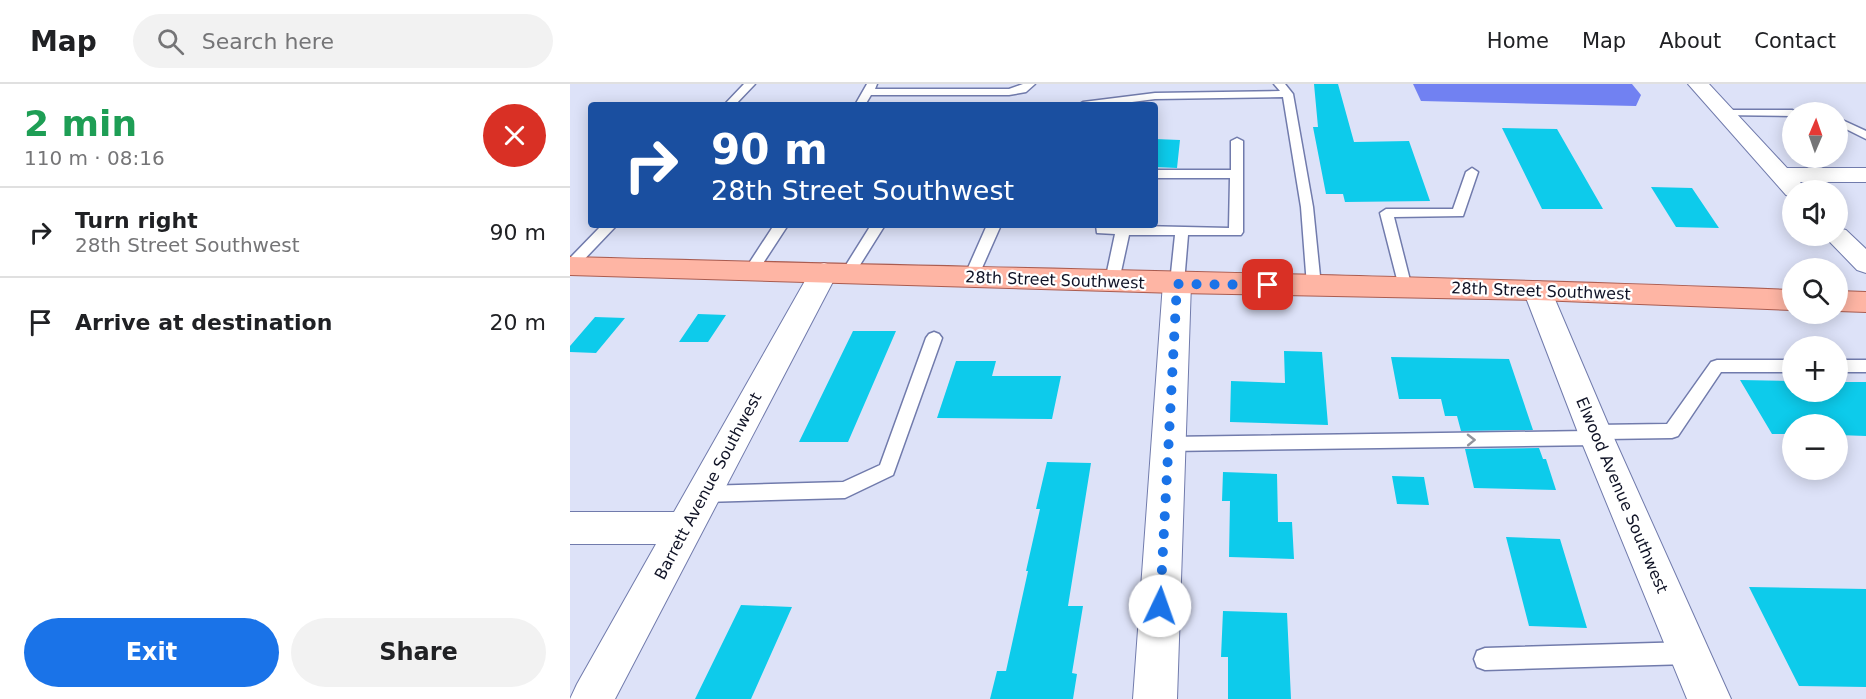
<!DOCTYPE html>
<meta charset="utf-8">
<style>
body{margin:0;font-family:"DejaVu Sans",sans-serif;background:#f2f2f2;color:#202124;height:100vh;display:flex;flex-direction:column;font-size:22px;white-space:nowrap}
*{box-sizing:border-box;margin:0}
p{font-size:20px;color:#757577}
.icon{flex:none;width:33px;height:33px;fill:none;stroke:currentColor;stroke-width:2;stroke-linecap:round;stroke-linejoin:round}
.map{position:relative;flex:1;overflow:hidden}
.drawer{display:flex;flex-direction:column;background:#fff;width:570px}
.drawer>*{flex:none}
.guide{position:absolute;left:18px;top:18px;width:570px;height:126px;border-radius:6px;box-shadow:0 3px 15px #0003;background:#1a4fa0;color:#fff;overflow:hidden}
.needle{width:39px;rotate:2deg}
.buttons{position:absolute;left:1212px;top:18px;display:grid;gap:12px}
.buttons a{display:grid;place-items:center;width:66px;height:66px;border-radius:50%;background:#fff;box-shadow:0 3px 15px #0003;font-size:30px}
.pin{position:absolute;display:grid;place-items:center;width:51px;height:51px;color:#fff;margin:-26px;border-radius:12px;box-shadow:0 3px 9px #0006}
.me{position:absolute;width:66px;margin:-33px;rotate:3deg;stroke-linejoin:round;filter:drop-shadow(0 0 4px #0008)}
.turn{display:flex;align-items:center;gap:21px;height:126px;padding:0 24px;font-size:27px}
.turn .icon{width:78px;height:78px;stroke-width:2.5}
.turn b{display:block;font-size:42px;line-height:51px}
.round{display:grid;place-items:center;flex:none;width:63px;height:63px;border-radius:32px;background:#f2f2f2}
.head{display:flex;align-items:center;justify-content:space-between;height:102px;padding:0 24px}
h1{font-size:36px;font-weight:700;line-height:45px;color:#1e9e55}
.cta{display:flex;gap:12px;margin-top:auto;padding:12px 24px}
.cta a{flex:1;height:69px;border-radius:36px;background:#1a73e8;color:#fff;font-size:24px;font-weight:700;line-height:69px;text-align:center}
.cta a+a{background:#f2f2f2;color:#202124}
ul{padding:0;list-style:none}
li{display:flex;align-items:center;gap:18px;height:90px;padding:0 24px;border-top:2px solid #e0e0e0}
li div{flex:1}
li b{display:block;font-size:22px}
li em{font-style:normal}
header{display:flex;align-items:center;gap:36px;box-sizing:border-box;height:84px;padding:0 30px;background:#fff;border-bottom:2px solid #e0e0e0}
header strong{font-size:28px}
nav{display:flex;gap:33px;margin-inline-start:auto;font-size:21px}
.search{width:420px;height:54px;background:#f2f2f2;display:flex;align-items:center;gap:15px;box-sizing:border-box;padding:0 21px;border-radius:33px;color:#757577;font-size:22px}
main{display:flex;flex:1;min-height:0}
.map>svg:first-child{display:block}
.water{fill:#7181f2}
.building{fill:#0dcbeb}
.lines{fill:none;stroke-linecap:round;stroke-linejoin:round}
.service-casing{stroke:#717bac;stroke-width:3}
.minor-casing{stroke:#717bac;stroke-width:2}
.primary-casing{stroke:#aa5c50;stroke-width:2}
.service{fill:#fff;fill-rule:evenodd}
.minor{fill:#fff;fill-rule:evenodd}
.primary{fill:#feb5a4;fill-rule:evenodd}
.oneway{stroke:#93959d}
.route{stroke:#1a73e8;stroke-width:10;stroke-dasharray:0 18}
.labels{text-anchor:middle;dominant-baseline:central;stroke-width:4.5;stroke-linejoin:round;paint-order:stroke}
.street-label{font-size:16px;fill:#101326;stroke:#fff}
</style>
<header>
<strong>Map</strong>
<div class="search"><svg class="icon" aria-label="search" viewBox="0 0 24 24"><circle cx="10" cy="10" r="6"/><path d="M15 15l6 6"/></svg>Search here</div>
<nav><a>Home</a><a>Map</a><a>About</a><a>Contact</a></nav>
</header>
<main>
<section class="drawer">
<div class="head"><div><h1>2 min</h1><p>110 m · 08:16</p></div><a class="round" style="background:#d93025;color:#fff"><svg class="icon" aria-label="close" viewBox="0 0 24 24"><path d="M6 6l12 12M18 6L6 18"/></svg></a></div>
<ul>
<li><svg class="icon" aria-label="right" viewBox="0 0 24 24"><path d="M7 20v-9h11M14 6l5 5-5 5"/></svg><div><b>Turn right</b><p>28th Street Southwest</p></div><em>90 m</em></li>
<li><svg class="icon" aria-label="arrive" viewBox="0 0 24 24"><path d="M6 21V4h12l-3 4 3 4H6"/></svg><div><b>Arrive at destination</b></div><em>20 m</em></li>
</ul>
<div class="cta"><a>Exit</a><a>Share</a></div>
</section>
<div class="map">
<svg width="1296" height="615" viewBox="0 0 1296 615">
<rect width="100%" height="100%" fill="#dde2f8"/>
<path class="water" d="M 843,0 L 1062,0 L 1071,11 L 1066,22 L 851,17 Z"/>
<path class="building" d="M 744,0 L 768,0 L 784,58 L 839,57 L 860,117 L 775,118 L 773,110 L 756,110 L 743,43 L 748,43 Z
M 932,44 L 987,45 L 1033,125 L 972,125 Z
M 585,55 L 610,56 L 607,84 L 585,83 Z
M 1081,103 L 1122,104 L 1149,144 L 1106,143 Z
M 128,230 L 156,231 L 138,258 L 109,258 Z
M 25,233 L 55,234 L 26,269 L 0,268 L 0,262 Z
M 283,247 L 326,247 L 278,358 L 229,358 Z
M 714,267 L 752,268 L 758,341 L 660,338 L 661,297 L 715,299 Z
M 821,273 L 939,275 L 963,346 L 891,347 L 887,332 L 875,332 L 871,315 L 829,315 Z
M 386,277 L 426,277 L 422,292 L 491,292 L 482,335 L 367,334 Z
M 1170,296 L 1222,297 L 1222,308 L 1268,308 L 1268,298 L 1296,298 L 1296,352 L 1268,351 L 1268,340 L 1222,340 L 1222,350 L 1202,350 Z
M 969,364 L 973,375 L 976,375 L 986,406 L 904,404 L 895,365 Z
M 477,378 L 521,379 L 498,522 L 513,522 L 502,589 L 507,590 L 503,615 L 420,615 L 427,587 L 436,587 L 458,487 L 456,487 L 470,425 L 466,425 Z
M 653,388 L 707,390 L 708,438 L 722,438 L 724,475 L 659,473 L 660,417 L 652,417 Z
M 822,392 L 854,393 L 859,421 L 827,420 Z
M 936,453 L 990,455 L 1017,544 L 959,542 Z
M 1179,503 L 1296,505 L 1296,603 L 1229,602 Z
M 171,521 L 222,523 L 181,615 L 125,615 Z
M 653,527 L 717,529 L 721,615 L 658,615 L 658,573 L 651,573 Z"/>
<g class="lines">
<defs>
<path id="service" d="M 174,0 L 185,0 L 165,21 L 154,21 Z
M 297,0 L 307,0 L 305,5 L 439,5 L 453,0 L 465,0 L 456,8 L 439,11 L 301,11 L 295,21 L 285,21 Z
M 704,0 L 715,0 L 723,10 L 743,123 L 751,202 L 744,207 L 737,202 L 731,123 L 713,13 L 585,15 L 539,21 L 508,21 L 513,18 L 585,9 L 710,7 Z
M 1154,26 L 1222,26 L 1227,28 L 1222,28 L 1222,32 L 1150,31 L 1148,29 Z
M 1268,34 L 1296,47 L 1296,55 L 1268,41 Z
M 667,54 L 673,57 L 673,148 L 671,151 L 618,151 L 614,199 L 607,204 L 600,199 L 605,151 L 559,151 L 549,197 L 547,200 L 537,200 L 535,197 L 545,150 L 527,149 L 526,141 L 659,144 L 660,94 L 585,94 L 585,86 L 661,86 L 661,57 Z
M 902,84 L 908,88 L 893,132 L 824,133 L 842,204 L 835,209 L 830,207 L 810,129 L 816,125 L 883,125 L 896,88 Z
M 32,141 L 47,141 L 5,185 L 0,187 L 0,174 Z
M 204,141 L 218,141 L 186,190 L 176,190 L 174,187 Z
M 301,141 L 315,141 L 283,192 L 273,192 L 271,189 Z
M 417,141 L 431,141 L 408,193 L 401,198 L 396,196 L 394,193 Z
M 364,248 L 369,250 L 372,254 L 323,391 L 275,414 L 134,418 L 127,416 L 125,410 L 127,404 L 134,402 L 273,398 L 310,381 L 356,254 L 359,250 Z
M 1147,276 L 1222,276 L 1222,288 L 1151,288 L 1108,352 L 1102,354 L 1035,355 L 1033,359 L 1027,361 L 598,367 L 592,365 L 589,360 L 592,355 L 598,353 L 1017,347 L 1019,343 L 1025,341 L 1097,340 L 1141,278 Z
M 1268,276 L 1296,276 L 1296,288 L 1268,288 Z
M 1119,558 L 1127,561 L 1130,569 L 1127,577 L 1119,580 L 915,586 L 907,583 L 904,575 L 907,567 L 915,564 Z"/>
<path id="minor" d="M 1118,0 L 1139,0 L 1217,84 L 1296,84 L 1296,98 L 1230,98 L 1236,106 L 1222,106 L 1222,113 L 1216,111 Z
M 1268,144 L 1276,146 L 1296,165 L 1296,189 L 1287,186 L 1254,152 L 1268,152 Z
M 254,179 L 264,182 L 268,188 L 45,615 L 0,615 L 7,600 L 86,460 L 0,460 L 0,428 L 104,428 L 240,188 L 244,182 Z
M 607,190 L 617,193 L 621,199 L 607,615 L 563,615 L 593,199 L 597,193 Z
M 967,197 L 977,199 L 981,206 L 1044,354 L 1161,615 L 1117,615 L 1010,354 L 953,206 L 957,199 Z"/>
<path id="primary" d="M 0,173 C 407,184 815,190 1222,206 L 1222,226 L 967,216 L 607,209 L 0,191 Z
M 1268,207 L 1296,208 L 1296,228 L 1268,227 Z"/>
</defs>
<use href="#service" class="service-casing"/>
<use href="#minor" class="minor-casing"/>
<use href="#primary" class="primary-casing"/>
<use href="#service" class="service"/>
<use href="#minor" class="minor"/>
<use href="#primary" class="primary"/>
</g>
<defs><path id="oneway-chevron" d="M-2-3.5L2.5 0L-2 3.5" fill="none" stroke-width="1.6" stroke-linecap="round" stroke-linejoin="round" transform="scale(1.5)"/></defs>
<use class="oneway" href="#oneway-chevron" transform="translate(901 356) rotate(-1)"/>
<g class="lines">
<path class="route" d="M 590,522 L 607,200 L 698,201"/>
</g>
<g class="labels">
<g class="street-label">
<text transform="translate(485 196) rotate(2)">28th Street Southwest</text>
<text transform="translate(971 207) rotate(2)">28th Street Southwest</text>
<text transform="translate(138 402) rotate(-62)">Barrett Avenue Southwest</text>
<text transform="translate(1052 411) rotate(67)">Elwood Avenue Southwest</text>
</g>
</g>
</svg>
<div class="buttons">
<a><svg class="needle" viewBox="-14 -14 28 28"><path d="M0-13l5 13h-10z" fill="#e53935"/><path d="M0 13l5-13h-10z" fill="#757577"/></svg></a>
<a><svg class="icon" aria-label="sound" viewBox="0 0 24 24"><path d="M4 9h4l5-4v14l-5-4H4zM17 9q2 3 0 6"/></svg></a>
<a><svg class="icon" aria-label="search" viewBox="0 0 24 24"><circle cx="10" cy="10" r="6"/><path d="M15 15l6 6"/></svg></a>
<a>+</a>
<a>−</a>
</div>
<div class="pin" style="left:698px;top:201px;background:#d93025"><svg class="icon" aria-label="arrive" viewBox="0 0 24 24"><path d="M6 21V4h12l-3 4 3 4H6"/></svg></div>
<svg class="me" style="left:590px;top:522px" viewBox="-20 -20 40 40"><circle r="19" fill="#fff"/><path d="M0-13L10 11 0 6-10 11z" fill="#1a73e8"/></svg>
<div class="guide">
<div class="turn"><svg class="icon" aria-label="right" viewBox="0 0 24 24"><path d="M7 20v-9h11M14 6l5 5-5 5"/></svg><div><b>90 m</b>28th Street Southwest</div></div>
</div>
</div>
</main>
